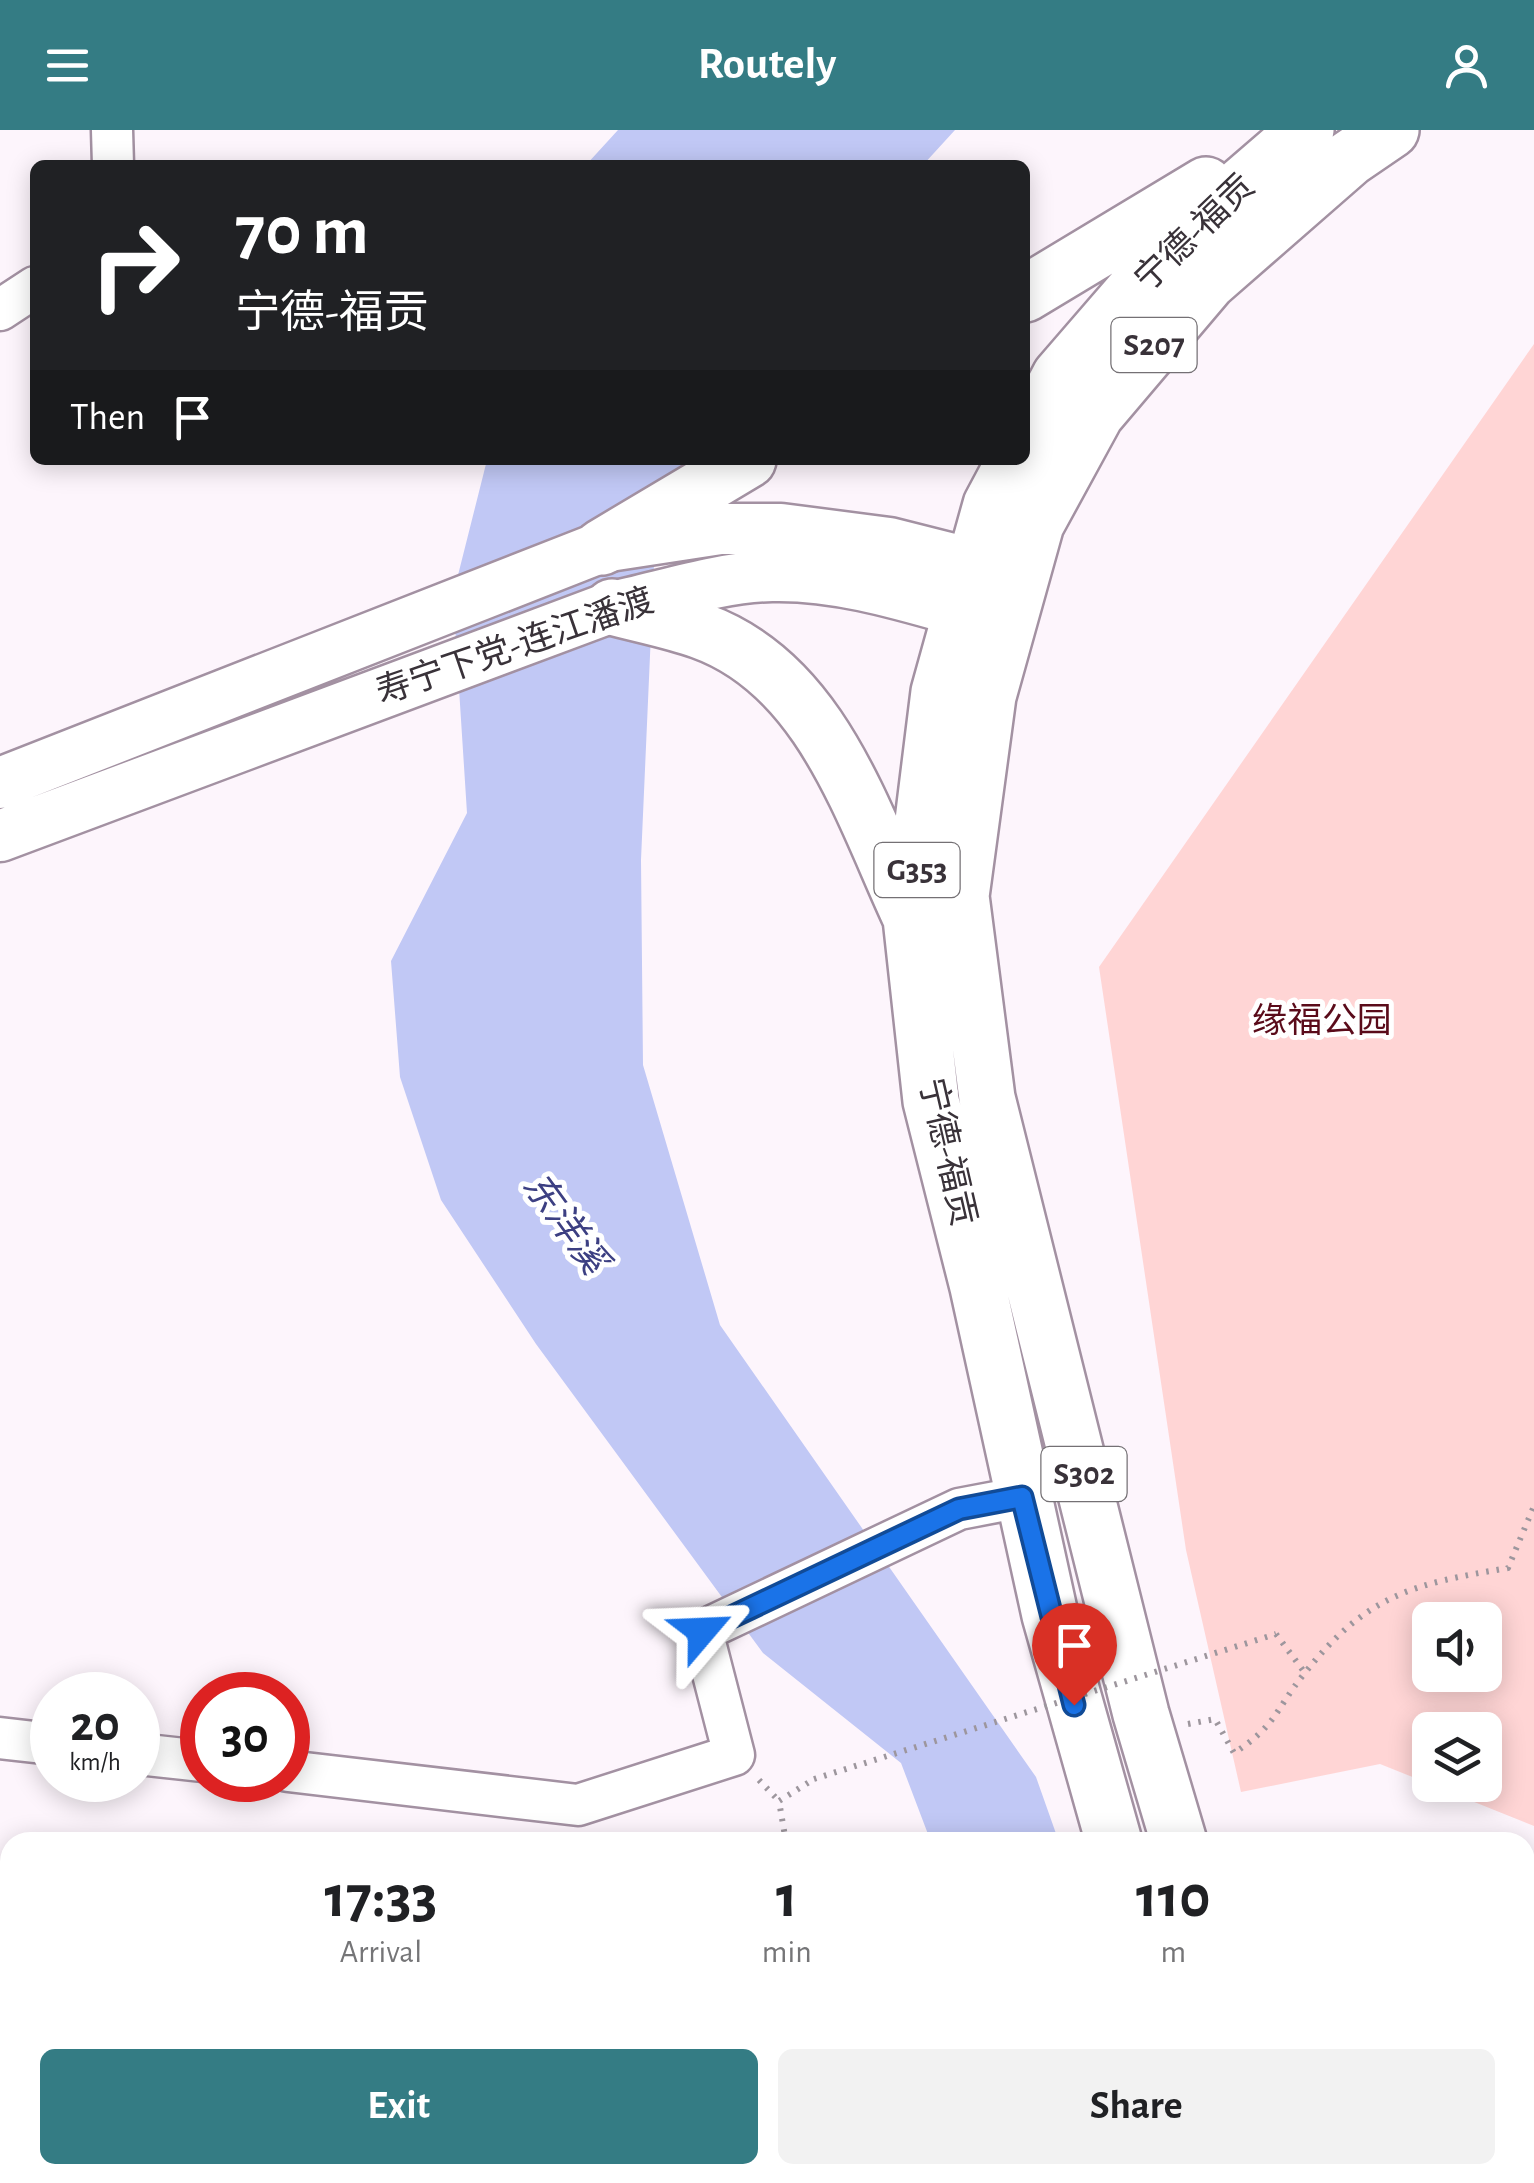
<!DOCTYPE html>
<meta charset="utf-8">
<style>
body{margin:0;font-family:"Alegreya Sans","Noto Sans SC",sans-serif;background:#f2f2f2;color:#202124;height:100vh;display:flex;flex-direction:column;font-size:38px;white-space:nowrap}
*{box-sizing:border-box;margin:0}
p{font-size:32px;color:#757577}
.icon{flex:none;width:55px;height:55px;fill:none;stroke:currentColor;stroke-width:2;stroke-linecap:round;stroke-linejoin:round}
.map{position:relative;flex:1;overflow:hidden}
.panel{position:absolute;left:0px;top:1702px;width:1535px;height:352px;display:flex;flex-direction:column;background:#fff;border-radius:30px 30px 0 0;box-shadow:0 5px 25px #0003}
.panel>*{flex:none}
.banner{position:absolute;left:30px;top:30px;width:1000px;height:305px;border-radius:15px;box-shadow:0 5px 25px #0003;background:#202124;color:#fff;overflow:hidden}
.controls{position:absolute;left:1412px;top:1472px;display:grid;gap:20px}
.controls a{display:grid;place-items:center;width:90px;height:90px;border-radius:15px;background:#fff;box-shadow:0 5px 25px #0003;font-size:50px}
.speed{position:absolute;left:30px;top:1542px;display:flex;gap:20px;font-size:50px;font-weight:700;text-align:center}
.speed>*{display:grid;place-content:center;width:130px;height:130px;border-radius:50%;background:#fff;box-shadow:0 5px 25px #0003;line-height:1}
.speed small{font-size:25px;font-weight:400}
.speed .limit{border:15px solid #d22;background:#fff;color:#111}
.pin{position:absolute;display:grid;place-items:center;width:85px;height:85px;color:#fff;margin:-102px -42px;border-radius:50% 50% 50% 0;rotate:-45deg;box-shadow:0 0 10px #0007}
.pin .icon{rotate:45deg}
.me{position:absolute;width:110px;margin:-55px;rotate:64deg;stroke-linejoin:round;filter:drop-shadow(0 0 8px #0008)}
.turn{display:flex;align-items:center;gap:35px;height:210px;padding:0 40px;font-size:45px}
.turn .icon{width:130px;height:130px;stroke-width:2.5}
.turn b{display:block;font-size:70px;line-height:85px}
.then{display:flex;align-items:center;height:95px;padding:0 40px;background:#0003;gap:20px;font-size:38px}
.eta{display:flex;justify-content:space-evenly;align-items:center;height:170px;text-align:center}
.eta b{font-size:60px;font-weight:700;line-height:70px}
.primary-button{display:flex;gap:20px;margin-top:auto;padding:20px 40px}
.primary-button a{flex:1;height:115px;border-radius:15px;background:#347c84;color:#fff;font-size:40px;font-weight:700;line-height:115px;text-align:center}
.primary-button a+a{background:#f2f2f2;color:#202124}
header{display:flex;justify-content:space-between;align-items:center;height:130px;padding:0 40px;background:#347c84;color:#fff;font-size:45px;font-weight:700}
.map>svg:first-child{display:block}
.green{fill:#ffd5d5;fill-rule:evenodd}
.water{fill:#c1c8f5}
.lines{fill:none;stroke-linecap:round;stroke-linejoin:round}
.minor-casing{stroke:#a391a2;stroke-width:45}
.major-casing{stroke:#a391a2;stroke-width:55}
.highway-casing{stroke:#a391a2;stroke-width:60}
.path{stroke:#9d969d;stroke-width:6;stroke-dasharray:2.5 8;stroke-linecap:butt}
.minor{stroke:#fff;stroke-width:40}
.major{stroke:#fff;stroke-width:50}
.highway{stroke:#fff;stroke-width:55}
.path-bridge{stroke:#9d969d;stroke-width:6;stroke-dasharray:2.5 8;stroke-linecap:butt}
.route-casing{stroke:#114b97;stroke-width:25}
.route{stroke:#1a73e8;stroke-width:18}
.labels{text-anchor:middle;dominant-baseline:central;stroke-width:10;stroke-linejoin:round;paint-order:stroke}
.shield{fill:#fff;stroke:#747074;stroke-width:2.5}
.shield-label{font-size:32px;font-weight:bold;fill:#393239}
.street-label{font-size:35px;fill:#393239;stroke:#fff}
.park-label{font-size:35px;fill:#5a0b1a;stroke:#fff}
.water-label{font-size:38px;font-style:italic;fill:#3c3f82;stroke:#fff}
</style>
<header><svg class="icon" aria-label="menu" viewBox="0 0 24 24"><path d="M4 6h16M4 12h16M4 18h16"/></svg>Routely<svg class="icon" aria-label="person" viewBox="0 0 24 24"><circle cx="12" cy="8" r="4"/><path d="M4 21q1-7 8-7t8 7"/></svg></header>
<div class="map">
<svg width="1534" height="2053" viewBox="0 0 1534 2053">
<rect width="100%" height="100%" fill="#fdf5fc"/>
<path class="green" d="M 1534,214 L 1534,1696 L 1432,1655 L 1485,1655 L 1485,1600 L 1430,1600 L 1430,1654 L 1380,1634 L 1241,1662 L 1186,1420 L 1099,837 ZM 1430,1490 L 1485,1490 L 1485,1545 L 1430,1545 Z
M 457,2045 L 911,2045 L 911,2053 L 453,2053 Z"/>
<path class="water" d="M 618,0 L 955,0 L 923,35 L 586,35 Z
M 487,330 L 705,330 L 654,435 L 641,730 L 643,935 L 720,1195 L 1036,1647 L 1059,1712 L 931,1712 L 901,1633 L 763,1523 L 536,1214 L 441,1070 L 400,947 L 391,831 L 467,683 L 453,465 Z
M 1011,2045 L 1173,2045 L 1175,2053 L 1013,2053 Z"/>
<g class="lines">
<defs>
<path id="minor" d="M 112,0 L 113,35
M 0,180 L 35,157
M 0,1608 L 52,1614
M 138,1624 L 202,1631
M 288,1641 L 578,1675 L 734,1625 L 702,1501 L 959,1379 L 1022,1367
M 0,2022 L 10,2031
M 1394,2045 L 1401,2053"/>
<path id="major" d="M 0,653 L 602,417 L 720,399 L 781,399 L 889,413 L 1012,444
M 0,706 L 612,477 C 664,466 720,447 772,446 C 849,444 927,473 1000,492"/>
<path id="highway" d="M 1025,164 L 1206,55
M 1025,312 L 1060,246 L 1175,113 L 1306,0
M 1015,330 L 991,375 L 939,562 L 911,788 L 931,971 L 978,1157 L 1050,1485 L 1114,1712
M 602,417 L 748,330
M 612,477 C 642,485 673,491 701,501 C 821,544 862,683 911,788
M 1179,1712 L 1141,1584 L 987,968 L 961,766 L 988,566 L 1036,394 L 1096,284 L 1208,152 L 1350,28 L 1391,0
M 1209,2045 L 1211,2053
M 1273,2045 L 1275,2053"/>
</defs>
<use href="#minor" class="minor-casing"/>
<use href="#major" class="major-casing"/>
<use href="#highway" class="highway-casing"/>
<path class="path" d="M 1276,1504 L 1305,1543
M 1188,1594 L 1215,1589 L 1234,1623 C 1277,1595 1275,1580 1304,1544 C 1367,1464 1413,1454 1508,1438 L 1534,1376
M 759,1650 L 779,1671
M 786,1712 L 779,1671 L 814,1649
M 701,2053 L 705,2045"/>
<use href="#minor" class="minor"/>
<use href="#major" class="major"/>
<use href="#highway" class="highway"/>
<path class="path-bridge" d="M 814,1649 L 1276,1504"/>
</g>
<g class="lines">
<defs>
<path id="route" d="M 702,1501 L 959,1379 L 1022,1367 L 1074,1575"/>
</defs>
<use href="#route" class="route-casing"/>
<use href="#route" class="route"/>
</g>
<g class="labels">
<g class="shield">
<rect x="1111.5" y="188" width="85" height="54" rx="8"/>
<rect x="874.5" y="713" width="85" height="54" rx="8"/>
<rect x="1041.5" y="1317" width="85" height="54" rx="8"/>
</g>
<g class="shield-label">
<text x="1154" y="215">S207</text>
<text x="917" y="740">G353</text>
<text x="1084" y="1344">S302</text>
</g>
<g class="street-label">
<text transform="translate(1195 103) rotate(-44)">宁德-福贡</text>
<text transform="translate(515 517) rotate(-19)">寿宁下党-连江潘渡</text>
<text transform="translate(947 1022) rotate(77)">宁德-福贡</text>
</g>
<g class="park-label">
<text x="1322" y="891">缘福公园</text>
</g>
<g class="water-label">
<text transform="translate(564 1094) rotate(54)">东洋溪</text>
</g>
</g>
</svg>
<div class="controls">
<a><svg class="icon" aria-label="sound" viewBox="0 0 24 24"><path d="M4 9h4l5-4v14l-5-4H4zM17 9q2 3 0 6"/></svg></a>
<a><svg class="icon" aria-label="layers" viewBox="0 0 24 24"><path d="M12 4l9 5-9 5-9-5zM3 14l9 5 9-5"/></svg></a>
</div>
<div class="speed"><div>20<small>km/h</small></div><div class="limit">30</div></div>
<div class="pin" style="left:1074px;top:1575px;background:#d93025"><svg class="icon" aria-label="arrive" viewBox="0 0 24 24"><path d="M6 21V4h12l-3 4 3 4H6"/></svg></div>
<svg class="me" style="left:702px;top:1501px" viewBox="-20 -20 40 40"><path d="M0-17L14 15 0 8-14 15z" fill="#1a73e8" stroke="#fff" stroke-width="4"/></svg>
<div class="banner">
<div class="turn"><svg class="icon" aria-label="right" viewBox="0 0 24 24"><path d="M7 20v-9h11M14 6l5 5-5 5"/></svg><div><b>70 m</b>宁德-福贡</div></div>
<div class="then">Then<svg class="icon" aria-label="arrive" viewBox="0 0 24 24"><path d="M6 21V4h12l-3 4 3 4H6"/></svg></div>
</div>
<section class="panel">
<div class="eta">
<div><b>17:33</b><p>Arrival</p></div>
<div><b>1</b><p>min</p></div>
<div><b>110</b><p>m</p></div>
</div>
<div class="primary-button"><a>Exit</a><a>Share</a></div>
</section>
</div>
